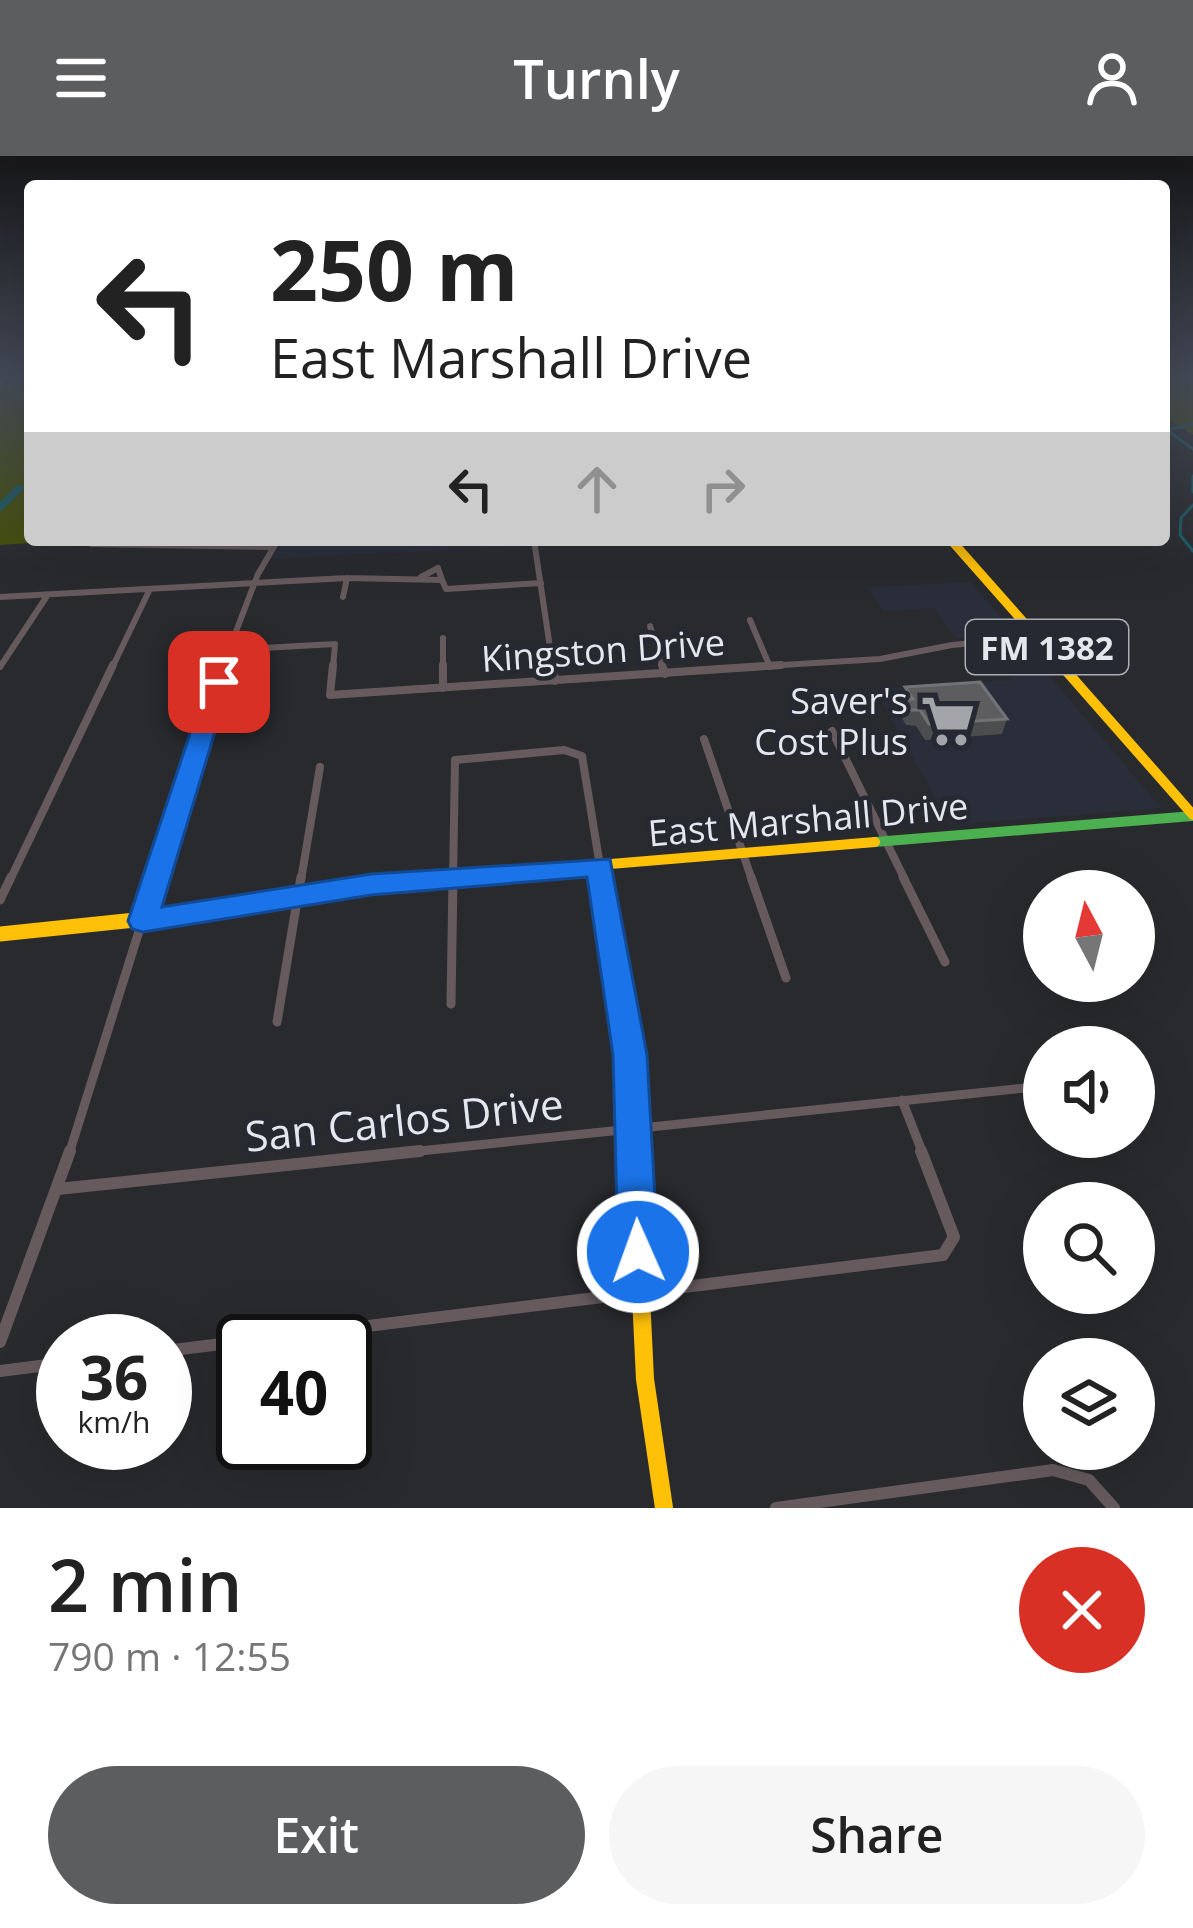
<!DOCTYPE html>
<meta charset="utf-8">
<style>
body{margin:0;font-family:"Open Sans",sans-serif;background:#f6f6f6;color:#222;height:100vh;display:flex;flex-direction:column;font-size:45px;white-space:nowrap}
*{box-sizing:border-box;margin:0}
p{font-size:39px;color:#767676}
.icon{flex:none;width:66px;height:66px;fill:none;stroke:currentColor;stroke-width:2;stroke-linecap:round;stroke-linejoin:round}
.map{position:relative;height:1352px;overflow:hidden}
.panel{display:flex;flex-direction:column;background:#fff;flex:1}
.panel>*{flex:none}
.hud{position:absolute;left:24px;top:24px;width:1146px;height:366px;border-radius:12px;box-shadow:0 12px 48px #0002;background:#fff;color:#222;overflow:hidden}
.needle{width:78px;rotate:353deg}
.tools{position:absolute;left:1023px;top:714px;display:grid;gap:24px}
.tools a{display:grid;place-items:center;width:132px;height:132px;border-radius:50%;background:#fff;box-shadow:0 12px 48px #0002;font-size:60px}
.speed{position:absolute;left:36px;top:1158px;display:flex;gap:24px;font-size:60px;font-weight:700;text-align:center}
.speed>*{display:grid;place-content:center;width:156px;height:156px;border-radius:50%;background:#fff;box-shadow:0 12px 48px #0002;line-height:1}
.speed small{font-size:30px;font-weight:400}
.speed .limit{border:6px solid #111;border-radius:18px;background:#fff;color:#111}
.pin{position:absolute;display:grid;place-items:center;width:102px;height:102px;color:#fff;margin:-51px;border-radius:24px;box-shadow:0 6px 18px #0006}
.me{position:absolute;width:132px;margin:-66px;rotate:358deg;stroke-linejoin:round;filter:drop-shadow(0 0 9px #0008)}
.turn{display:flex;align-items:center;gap:42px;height:252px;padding:0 48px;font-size:54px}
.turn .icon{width:156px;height:156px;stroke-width:2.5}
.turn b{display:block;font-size:84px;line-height:102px}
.lanes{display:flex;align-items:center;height:114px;padding:0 48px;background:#0003;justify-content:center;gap:60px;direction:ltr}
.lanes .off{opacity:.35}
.round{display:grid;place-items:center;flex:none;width:126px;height:126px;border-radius:63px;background:#f6f6f6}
.overview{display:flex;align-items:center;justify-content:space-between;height:204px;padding:0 48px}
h1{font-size:72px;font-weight:600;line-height:90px}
.cta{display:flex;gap:24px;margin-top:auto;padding:24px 48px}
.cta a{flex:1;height:138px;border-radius:72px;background:#5c5d5f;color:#fff;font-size:48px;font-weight:600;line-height:138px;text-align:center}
.cta a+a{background:#f6f6f6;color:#222}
header{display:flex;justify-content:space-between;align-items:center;height:156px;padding:0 48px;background:#5c5d5f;color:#fff;font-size:54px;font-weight:600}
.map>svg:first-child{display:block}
.built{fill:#292e3a}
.green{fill:#464f07}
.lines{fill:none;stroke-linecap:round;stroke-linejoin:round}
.stream{stroke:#195d66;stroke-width:3}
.river{fill:#195d66;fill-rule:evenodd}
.street-far3{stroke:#665a5d;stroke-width:6}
.street-far2{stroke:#665a5d;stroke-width:8}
.street-far1{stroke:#665a5d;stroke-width:9}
.street{stroke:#665a5d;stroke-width:12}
.fast-far1{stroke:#4caf50;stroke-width:6}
.fast{stroke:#4caf50;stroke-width:10}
.slow-far3{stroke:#ffc107;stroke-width:9}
.slow-far2{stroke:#ffc107;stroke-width:10}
.slow-far1{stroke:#ffc107;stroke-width:15}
.slow{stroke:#ffc107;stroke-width:18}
.wall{fill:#4c4d4f}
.building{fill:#5d5d60;stroke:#727376;stroke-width:3}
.route{fill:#1a73e8;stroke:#114b97;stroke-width:3}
.labels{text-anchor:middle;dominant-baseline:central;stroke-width:9;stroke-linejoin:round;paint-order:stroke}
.shield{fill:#262931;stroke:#abaeb4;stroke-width:3}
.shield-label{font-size:33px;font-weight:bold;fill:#e4e7ec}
.street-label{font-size:36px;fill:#e4e7ec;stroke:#262931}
.poi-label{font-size:36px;fill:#e4e7ec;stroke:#262931;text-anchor:end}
.near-street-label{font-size:42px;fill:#e4e7ec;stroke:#262931}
</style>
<header><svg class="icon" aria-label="menu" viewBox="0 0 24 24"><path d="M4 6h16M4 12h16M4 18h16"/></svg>Turnly<svg class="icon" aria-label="person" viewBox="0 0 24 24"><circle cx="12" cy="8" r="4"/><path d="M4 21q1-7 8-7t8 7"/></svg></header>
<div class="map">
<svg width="1193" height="1352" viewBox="0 0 1193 1352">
<rect width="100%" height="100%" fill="#292a2e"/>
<path class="built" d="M 286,384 L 526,384 L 527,390 L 270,403 Z
M 970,426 L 1011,473 L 1007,478 L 955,482 L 934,452 L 883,455 L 868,431 Z
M 1022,487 L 1161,652 L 951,669 L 874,533 L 1012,524 L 987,489 Z"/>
<path class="green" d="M 9,222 L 30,222 L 30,384 L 79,384 L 0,389 L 0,228 Z
M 1164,222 L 1193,222 L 1193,279 L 1164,260 Z"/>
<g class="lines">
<path class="stream" d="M 1193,268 L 1167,274 L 1193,293
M 1193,320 L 1193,336
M 1193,349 L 1181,362 L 1180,379 L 1193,395"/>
<path class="river" d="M 17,329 L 26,331 L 0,356 L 0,346 Z"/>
<path class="street-far3" d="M 534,384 L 553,512
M 91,388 L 270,391
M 421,421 L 438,412 L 442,424
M 0,441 L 347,422 L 442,424 L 446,433 L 541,427
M 343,441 L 347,422
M 750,464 L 770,511
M 650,470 L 663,512
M 443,482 L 443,512
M 228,494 L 335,488 L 333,512
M 0,511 L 47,440
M 112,512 L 149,435
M 222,512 L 258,418 L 278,384
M 735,512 L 880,503 L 952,489 L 1036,481"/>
<path class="street-far2" d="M 333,509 L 330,539 L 781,509
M 443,509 L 443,532
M 553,509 L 555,525
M 662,509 L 665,518
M 832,575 L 905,724
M 704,583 L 752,724
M 10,724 L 113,509
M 155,724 L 223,509
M 301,724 L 320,611
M 453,724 L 455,604 L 564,594 L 582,600 L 600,710"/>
<path class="street-far1" d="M 751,721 L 786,822
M 903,721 L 945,806
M 0,744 L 11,721
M 451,848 L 453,721
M 277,866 L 301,721
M 902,944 L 923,998
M 69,998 L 156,721
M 391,998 L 1044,930"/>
<path class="street" d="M 58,1033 L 420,995
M 0,1186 L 70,995
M 165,1195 L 943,1099 L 954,1081 L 921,995
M 0,1215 L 63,1207
M 776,1352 L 1053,1314 L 1089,1324 L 1114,1352"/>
<path class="fast-far1" d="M 0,226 L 5,222"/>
<path class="fast" d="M 875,686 L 1193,660"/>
<path class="slow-far3" d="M 951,384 L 1064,512"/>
<path class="slow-far2" d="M 1061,509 L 1193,659
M 600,710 L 602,724
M 418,724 L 875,686"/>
<path class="slow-far1" d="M 602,721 L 630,899 L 635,998
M 0,778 L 212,756 L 371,728 L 454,721"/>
<path class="slow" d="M 634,995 L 645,1223 L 664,1352"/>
</g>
<path class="wall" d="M 905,531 L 1007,563 L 1002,578 L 925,584 L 916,570 L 906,569 L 901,560 Z"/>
<path class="building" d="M 980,526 L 1007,563 L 929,568 L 920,554 L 910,554 L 904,544 L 913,543 L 905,531 Z"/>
<linearGradient id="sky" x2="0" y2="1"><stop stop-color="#171719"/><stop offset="0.54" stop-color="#434a57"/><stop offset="1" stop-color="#434a57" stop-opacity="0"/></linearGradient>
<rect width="1193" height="411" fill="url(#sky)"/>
<path class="route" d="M 219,520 L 230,526 L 162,751 L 371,718 L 610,703 L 647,899 L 658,1096 L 652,1110 L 638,1116 L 624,1110 L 618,1096 L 613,899 L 587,721 L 371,739 L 143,776 L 132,773 L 128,765 L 207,526 Z"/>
<defs>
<symbol id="supermarket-bare" viewBox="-9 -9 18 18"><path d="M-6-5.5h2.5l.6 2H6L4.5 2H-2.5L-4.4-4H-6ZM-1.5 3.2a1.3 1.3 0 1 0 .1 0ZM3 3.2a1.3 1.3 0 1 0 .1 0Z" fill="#a3a5aa" stroke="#262931" stroke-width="2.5" paint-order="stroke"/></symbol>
</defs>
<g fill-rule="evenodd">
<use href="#supermarket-bare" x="910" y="527" width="76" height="76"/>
</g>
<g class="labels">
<rect class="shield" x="966" y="464" width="162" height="54" rx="9"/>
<g class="shield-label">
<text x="1047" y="491">FM 1382</text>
</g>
<g class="street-label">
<text transform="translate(603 494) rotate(-4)">Kingston Drive</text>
<text transform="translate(808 663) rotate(-5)">East Marshall Drive</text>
</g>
<g class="poi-label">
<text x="908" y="544">Saver's<tspan x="908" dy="41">Cost Plus</tspan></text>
</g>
<g class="near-street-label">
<text transform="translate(404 963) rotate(-6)">San Carlos Drive</text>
</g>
</g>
</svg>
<div class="tools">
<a><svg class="needle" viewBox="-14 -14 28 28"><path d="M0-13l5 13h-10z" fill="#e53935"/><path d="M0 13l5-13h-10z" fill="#767676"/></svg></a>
<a><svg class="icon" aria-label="sound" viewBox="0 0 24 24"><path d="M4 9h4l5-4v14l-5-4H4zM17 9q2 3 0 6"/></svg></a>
<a><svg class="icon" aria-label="search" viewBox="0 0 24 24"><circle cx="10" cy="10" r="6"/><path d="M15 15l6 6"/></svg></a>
<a><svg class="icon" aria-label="layers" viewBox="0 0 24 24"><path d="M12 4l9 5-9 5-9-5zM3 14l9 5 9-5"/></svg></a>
</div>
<div class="speed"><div>36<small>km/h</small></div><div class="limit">40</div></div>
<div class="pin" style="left:219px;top:526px;background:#d93025"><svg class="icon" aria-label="arrive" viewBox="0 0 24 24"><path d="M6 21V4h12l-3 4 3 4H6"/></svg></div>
<svg class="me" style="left:638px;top:1096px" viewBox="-20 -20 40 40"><circle r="17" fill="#1a73e8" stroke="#fff" stroke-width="3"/><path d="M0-11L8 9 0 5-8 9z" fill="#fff"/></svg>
<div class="hud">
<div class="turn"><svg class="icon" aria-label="left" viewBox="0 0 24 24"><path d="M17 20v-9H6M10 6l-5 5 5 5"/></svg><div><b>250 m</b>East Marshall Drive</div></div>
<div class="lanes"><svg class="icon" aria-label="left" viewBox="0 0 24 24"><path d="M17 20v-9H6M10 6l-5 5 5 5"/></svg><svg class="icon off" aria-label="ahead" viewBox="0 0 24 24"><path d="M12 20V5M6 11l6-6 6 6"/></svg><svg class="icon off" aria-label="right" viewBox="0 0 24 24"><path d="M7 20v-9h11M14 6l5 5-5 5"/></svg></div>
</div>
</div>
<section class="panel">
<div class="overview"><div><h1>2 min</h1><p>790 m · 12:55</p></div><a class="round" style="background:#d93025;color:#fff"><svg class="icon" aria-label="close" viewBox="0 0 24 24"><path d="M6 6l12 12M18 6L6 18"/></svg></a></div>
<div class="cta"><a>Exit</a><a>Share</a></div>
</section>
